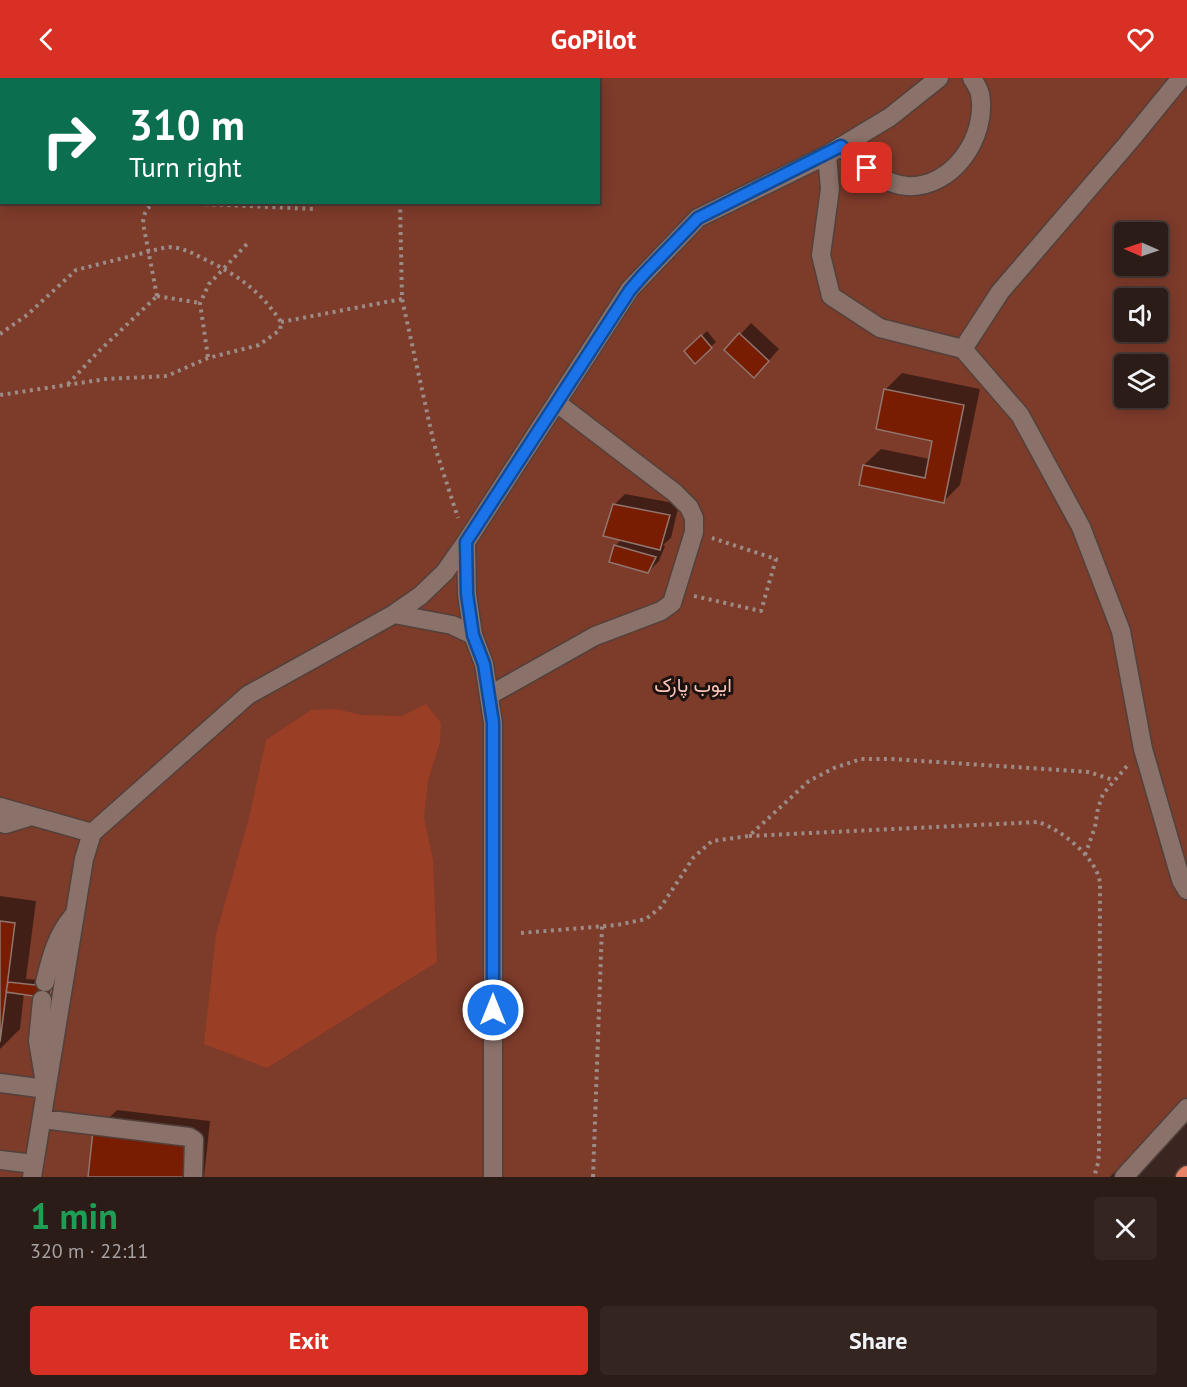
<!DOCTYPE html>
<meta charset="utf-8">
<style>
body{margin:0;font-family:"PT Sans",Vazirmatn,sans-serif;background:#342521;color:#f1f3f6;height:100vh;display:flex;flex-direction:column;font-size:22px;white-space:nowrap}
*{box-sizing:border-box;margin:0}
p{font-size:20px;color:#a6a1a2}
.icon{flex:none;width:33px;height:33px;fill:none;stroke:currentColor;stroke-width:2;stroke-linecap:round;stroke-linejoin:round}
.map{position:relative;height:1099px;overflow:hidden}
.panel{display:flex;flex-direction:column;background:#2c1c18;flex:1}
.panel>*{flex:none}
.hud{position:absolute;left:0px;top:0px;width:600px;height:126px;box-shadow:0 3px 15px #0003,0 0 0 2px #483a37;background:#0b6e4f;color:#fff;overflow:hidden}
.needle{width:39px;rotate:272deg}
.tools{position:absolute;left:1114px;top:144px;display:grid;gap:12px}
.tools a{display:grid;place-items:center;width:54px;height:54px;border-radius:6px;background:#2c1c18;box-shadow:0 3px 15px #0003,0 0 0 2px #483a37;font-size:30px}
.pin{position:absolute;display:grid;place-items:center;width:51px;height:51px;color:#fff;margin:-26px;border-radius:12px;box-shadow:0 3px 9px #0006}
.me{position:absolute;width:66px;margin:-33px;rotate:0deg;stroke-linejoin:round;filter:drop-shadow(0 0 4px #0008)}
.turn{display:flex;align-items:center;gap:21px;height:126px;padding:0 30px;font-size:27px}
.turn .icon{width:78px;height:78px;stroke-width:2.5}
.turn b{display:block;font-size:42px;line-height:51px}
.round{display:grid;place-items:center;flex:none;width:63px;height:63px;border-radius:6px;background:#342521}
.overview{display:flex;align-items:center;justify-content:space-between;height:102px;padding:0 30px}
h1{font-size:36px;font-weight:800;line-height:45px;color:#1e9e55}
.action{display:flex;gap:12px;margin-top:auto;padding:12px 30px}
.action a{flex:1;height:69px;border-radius:6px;background:#d93025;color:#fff;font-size:24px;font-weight:800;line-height:69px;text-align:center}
.action a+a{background:#342521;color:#f1f3f6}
header{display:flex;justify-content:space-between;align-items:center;height:78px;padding:0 30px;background:#d93025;color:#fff;font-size:27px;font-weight:800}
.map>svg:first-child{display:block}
.green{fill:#7d3b2a;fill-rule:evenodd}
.water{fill:#9a3e25}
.shadow{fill:#0007}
.building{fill:#781d01;stroke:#90766f;stroke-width:1.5}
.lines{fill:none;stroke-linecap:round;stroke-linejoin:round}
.minor-casing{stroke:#52403b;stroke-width:21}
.highway-casing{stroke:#52403b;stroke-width:21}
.path{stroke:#9d8b86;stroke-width:4;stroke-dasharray:3 4.5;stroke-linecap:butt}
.minor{stroke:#8a716a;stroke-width:18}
.highway{stroke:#e98368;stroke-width:18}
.route-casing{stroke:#114b97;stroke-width:15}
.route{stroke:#1a73e8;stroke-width:10}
.labels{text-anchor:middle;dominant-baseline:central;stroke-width:6;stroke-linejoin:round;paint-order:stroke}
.park-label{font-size:20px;fill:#fac5b7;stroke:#1b110e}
</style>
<header><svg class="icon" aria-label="back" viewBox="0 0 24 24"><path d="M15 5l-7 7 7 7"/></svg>GoPilot<svg class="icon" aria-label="heart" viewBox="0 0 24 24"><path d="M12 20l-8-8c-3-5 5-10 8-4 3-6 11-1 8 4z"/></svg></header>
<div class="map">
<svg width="1187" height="1099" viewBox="0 0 1187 1099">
<rect width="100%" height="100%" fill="#3a2520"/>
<path class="green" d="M 0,0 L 1187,0 L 1187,1019 L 1110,1099 L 0,1099 ZM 2,2 L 598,2 L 598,124 L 2,124 ZM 1125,154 L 1158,154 L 1158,188 L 1125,188 ZM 1125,220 L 1158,220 L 1158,254 L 1125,254 ZM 1125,286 L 1158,286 L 1158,320 L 1125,320 Z"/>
<path class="water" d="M 426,626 L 441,645 L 440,664 L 428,703 L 424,739 L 433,782 L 437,884 L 267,990 L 204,966 L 216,856 L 249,740 L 266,662 L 311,632 L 336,631 L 362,637 L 402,638 Z"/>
<path class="shadow" d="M 751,245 L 779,271 L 765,287 L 726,272 Z
M 707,253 L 716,264 L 695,284 L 686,273 Z
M 902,295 L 980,311 L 960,407 L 943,424 L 864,387 L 881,371 L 930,381 L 934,362 L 877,350 L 886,311 Z
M 625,416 L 679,426 L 671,460 L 663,467 L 665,468 L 659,483 L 648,494 L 615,468 L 622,461 L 614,427 Z
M 0,818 L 36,823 L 26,901 L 39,902 L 42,899 L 56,901 L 54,917 L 49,922 L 36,917 L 24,915 L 20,951 L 0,971 Z
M 117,1032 L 210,1043 L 204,1099 L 89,1099 L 95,1054 Z"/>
<path class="building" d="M 739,255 L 769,283 L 754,300 L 724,272 Z
M 701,257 L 712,270 L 695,286 L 684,273 Z
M 884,311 L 964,327 L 944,425 L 859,407 L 863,387 L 925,400 L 932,363 L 876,351 Z
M 613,426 L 670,437 L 660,472 L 603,458 Z
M 614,467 L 656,479 L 648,495 L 609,484 Z
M 0,843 L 15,845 L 0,964 Z
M 36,903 L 52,905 L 50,923 L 33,921 L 34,918 L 6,914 L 8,904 L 35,907 Z
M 93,1053 L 189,1064 L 185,1099 L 88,1099 Z"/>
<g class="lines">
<defs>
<path id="minor" d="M 841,68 C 860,84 880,106 907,108 C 952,111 988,59 980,16 C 979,11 975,5 972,0
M 827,77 L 830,111 L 821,177 L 831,218 L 880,250 L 963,271 L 1020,337 L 1081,449 L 1121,553 L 1143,671 L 1181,802 L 1187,812
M 963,271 L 1000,214 L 1128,65 L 1181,0
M 394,536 L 452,547 L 473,557
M 490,617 L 595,558 L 661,533 L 672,525 L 694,454 L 694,440 L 689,429 L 675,415 L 557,325
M 0,729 L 92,755
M 0,745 L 6,746 L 32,738
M 45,904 C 51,880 56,858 73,838
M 0,1005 L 46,1011 L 38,963 L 42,922
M 42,1041 L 189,1059 L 194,1062 L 193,1099
M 0,1082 L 34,1086
M 32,1099 L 84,781 L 92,755 L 248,617 L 394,536 L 420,518 L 445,494 L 466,464
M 493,1099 L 493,645 L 484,586 L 473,557 L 467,516 L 466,464 L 630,211 L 698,140 L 827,77 L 890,39 L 939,0
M 1124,1099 L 1187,1030"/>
<path id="highway" d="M 1185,1099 L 1187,1097"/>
</defs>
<use href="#minor" class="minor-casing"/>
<use href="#highway" class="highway-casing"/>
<path class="path" d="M 449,2 L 450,0
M 160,124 L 314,131
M 400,124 L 402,221 L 434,366 L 458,440
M 157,218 L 143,145 C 144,133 147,128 160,124
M 157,218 L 200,225
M 281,244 L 402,221
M 0,256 L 27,237 L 76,192 L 167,169 C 181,169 190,174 202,180 C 236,196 260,212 281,244 L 280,252 L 259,267 L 208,280 L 167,298 L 106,301 L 0,317
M 208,279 L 200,225 L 209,206 L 247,166
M 68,306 L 97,275 L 157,218
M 694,518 L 761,533 L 776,481 L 712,460
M 749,758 L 1038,744 C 1061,751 1097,780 1100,805 L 1099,1074 L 1098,1085 L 1094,1099
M 1085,777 L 1095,749 L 1098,730 L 1103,716 L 1127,688
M 521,855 L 617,847 L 646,841 L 661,829 L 693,780 L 712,763 L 749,758 L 809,703 L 834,690 L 861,681 L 892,681 L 1089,694 L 1113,702
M 593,1099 L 602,848"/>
<use href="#minor" class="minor"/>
<use href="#highway" class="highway"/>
</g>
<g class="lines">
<defs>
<path id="route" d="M 493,932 L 493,645 L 484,586 L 473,557 L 467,516 L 466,464 L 630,212 L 643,197 L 698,140 L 841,68 L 867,90"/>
</defs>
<use href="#route" class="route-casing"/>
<use href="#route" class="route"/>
</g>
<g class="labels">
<g class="park-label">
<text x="693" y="607">ایوب پارک</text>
</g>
</g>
</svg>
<div class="tools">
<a><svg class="needle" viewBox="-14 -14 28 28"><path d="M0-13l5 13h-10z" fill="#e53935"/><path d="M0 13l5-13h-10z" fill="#a6a1a2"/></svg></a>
<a><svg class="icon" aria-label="sound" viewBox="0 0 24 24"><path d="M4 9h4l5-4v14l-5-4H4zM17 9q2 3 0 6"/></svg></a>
<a><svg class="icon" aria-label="layers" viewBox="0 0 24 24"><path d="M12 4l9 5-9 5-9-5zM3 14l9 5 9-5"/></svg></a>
</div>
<div class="pin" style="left:867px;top:90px;background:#d93025"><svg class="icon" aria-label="arrive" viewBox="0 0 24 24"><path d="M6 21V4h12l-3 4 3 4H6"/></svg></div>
<svg class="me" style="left:493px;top:932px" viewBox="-20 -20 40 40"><circle r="17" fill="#1a73e8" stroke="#fff" stroke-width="3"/><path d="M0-11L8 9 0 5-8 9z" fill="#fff"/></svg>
<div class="hud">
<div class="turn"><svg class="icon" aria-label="right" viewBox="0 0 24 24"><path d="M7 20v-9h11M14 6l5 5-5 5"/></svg><div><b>310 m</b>Turn right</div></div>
</div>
</div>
<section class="panel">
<div class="overview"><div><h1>1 min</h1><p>320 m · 22:11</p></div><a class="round"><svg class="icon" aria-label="close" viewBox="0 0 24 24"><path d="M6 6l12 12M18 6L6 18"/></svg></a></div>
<div class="action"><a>Exit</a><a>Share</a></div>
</section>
